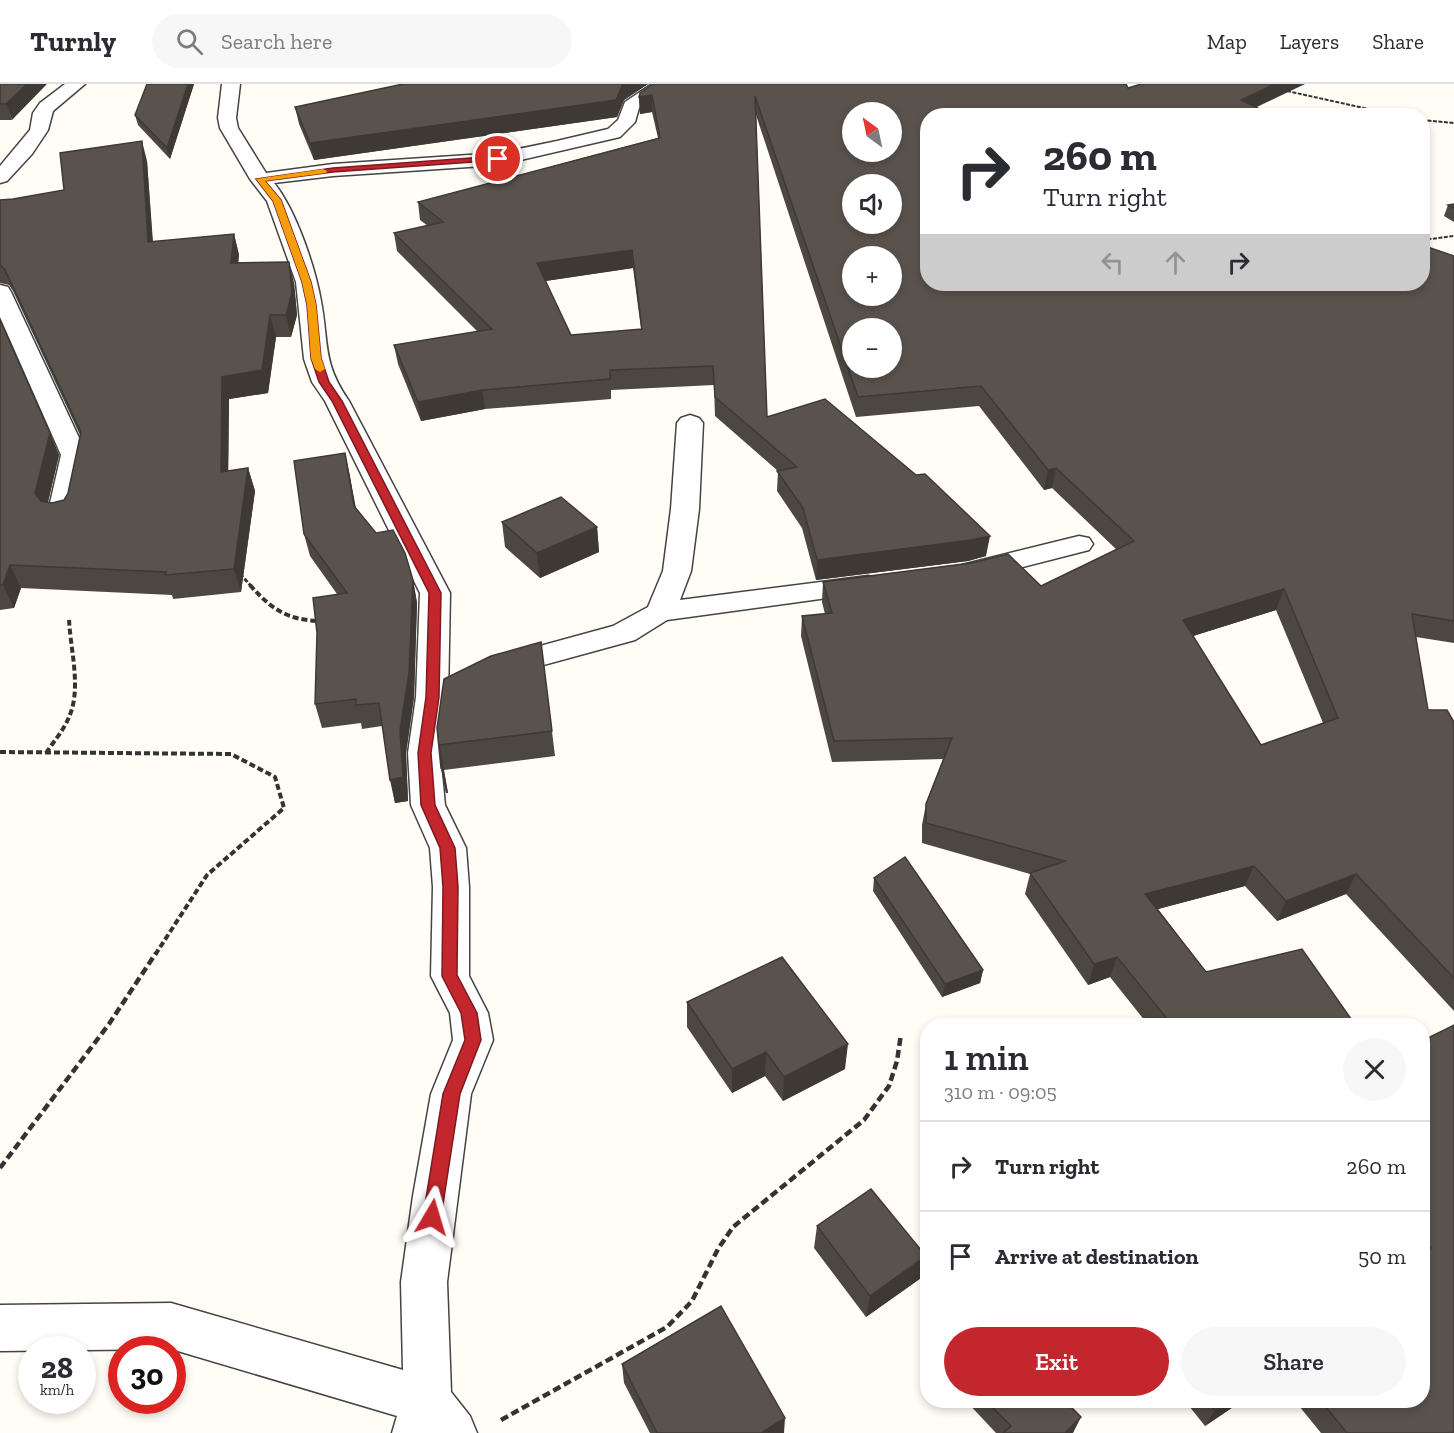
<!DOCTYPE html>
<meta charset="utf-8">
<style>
body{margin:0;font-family:"Zilla Slab",serif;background:#f7f7f7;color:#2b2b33;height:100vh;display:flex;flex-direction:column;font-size:22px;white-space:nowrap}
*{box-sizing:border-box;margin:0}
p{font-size:20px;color:#7c7c81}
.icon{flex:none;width:33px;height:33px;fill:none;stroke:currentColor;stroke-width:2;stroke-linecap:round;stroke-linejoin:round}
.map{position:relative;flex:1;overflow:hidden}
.drawer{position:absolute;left:920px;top:934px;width:510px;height:390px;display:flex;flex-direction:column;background:#fff;border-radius:24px;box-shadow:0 3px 9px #0003}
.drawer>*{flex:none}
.hud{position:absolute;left:920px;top:24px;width:510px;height:183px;border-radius:24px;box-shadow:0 3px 9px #0003;background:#fff;color:#2b2b33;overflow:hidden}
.needle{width:39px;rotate:327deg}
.controls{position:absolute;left:842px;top:18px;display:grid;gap:12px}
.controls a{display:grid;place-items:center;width:60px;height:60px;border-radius:50%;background:#fff;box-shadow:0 3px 9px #0003;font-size:30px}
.speed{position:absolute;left:18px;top:1252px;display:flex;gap:12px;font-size:30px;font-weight:700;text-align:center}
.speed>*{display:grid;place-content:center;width:78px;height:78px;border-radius:50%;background:#fff;box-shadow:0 3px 9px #0003;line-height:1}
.speed small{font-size:15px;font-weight:400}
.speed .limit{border:9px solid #d22;background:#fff;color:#111}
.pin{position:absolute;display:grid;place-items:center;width:51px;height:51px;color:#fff;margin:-26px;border:3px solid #fff;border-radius:50%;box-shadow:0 2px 6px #0007}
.me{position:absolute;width:66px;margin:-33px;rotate:7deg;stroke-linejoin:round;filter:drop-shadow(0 0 4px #0008)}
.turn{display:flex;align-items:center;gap:21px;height:126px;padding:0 24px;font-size:27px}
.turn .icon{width:78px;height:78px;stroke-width:2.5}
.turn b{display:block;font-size:42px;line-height:51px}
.lanes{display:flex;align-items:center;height:57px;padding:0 24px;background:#0003;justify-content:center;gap:30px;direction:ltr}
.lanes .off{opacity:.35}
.round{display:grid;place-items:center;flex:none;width:63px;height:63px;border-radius:32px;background:#f7f7f7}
.overview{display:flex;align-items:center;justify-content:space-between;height:102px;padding:0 24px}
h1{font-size:36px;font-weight:600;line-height:45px}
.action{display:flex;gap:12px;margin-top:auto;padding:12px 24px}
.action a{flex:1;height:69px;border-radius:36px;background:#c4262e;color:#fff;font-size:24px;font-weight:600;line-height:69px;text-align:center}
.action a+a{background:#f7f7f7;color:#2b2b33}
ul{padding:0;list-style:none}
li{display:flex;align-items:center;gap:18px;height:90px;padding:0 24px;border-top:2px solid #e1e1e2}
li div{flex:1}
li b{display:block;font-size:22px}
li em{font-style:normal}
header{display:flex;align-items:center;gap:36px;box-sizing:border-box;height:84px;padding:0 30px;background:#fff;border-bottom:2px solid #e1e1e2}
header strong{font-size:28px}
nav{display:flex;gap:33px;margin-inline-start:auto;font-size:21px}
.search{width:420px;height:54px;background:#f7f7f7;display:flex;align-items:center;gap:15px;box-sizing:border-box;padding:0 21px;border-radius:33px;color:#7c7c81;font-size:22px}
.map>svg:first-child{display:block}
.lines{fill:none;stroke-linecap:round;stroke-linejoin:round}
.minor-casing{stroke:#444;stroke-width:3}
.path-far3{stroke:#333;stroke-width:2;stroke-dasharray:4 1.5;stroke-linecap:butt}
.path-far2{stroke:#333;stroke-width:3;stroke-dasharray:4.5 2;stroke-linecap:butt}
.path-far1{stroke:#333;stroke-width:4;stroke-dasharray:6 3;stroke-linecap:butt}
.path{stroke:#333;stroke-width:4.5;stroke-dasharray:8 4;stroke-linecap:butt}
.minor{fill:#fff;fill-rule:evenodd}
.wall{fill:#4d4742;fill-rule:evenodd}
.shaded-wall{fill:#3f3936}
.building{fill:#5a524d;stroke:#3f3936;stroke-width:1.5;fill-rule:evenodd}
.route{fill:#c4262e;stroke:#7f191e;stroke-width:1.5}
.slow{fill:#f59e0b}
</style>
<header>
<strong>Turnly</strong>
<div class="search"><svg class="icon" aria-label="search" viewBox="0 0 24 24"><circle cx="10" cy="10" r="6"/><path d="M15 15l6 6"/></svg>Search here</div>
<nav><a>Map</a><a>Layers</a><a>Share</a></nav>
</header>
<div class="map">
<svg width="1454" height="1349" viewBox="0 0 1454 1349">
<rect width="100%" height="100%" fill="#fffdf5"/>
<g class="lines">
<defs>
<path id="minor" d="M 65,0 L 85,0 L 53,27 L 48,46 L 32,70 L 7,97 L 0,99 L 0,82 L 30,46 L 33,29 L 40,19 Z
M 222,0 L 240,0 L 236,34 L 238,44 L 266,89 L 333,80 L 499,69 L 557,57 L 608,45 L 618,36 L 625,18 L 652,0 L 672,0 L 639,24 L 635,38 L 620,53 L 499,81 L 333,92 L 274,99 C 296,126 315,183 321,217 C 329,260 322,278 349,317 L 450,509 L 448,613 L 440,669 L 445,721 L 466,764 L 469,803 L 469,892 L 488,929 L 493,956 L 471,1010 L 447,1198 L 451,1308 L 470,1332 L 477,1349 L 392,1349 L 397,1332 L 171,1265 L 0,1267 L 0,1221 L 171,1219 L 403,1286 L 401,1198 L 413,1112 L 431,1010 L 453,956 L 450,929 L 431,892 L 433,803 L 430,764 L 411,721 L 408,669 L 416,613 L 420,509 L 325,317 L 312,298 L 304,275 L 296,198 L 267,117 L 250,95 L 220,44 L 218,34 Z
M 0,201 L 8,203 L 11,208 L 87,371 L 75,432 L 71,438 L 61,440 L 51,438 L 47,432 L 61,371 L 0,233 Z
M 690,331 L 699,334 L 703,339 L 699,425 L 691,487 L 680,516 L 868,492 L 878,495 L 882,501 L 878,507 L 667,536 L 635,556 L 500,593 L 489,590 L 485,583 L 489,576 L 613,542 L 648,523 L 663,487 L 671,425 L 677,339 L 681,334 Z
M 1079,452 L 1089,454 L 1093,460 L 1089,466 L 972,496 L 962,493 L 958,487 L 962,481 Z"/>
</defs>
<use href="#minor" class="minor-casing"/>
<path class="path-far3" d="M 1287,7 L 1400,32
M 1422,36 L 1454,39
M 1422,156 L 1454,152"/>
<path class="path-far2" d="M 240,490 L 251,502"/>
<path class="path-far1" d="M 250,501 C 270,524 287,536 319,537
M 0,668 L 231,670 L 275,693 L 284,724 L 207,791 L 155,871
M 46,669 C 54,657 64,646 69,633 C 82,604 70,565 69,534"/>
<path class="path" d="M 0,1084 L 109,940 L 156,869
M 501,1336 L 667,1243 L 692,1217 L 718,1165 L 733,1143 L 864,1036 L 889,1002 L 897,977 L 901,950"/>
<use href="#minor" class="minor"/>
</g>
<path class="wall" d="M 0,0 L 12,36 L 0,36 Z
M 194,0 L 170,75 L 138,41 L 135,31 Z
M 403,0 L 648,0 L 624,16 L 617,33 L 314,76 L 299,40 L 295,23 Z
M 1305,0 L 927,32 L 927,200 L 1422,200 L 1454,172 L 1454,559 L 1416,553 L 1428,626 L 1454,638 L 1454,927 L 1346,810 L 1277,837 L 1245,802 L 1158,825 L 1206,888 L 1356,942 L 1149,942 L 1110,893 L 1088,901 L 1025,810 L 1030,790 L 922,759 L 922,741 L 926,720 L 943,675 L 832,678 L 801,552 L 802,532 L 825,530 L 822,518 L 823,498 L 1041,502 L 1117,466 L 1052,404 L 1044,406 L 979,322 L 856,333 L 756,31 L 767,333 L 986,472 L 968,477 L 816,496 L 802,444 L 777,407 L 778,387 L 715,332 L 714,301 L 611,306 L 611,315 L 485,325 L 421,337 L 398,280 L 394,261 L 478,248 L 397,167 L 394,149 L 428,142 L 420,136 L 418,118 L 658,54 L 652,28 L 640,30 L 639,13 ZM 633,184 L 641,245 L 571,251 L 545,197 ZM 1276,526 L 1323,639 L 1261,661 L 1193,552 Z
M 147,77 L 153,158 L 234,150 L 239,171 L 238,179 L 294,199 L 297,231 L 291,253 L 276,253 L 268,309 L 229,315 L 228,387 L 248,384 L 255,407 L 241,508 L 173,515 L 172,511 L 21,504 L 14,524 L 0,526 L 0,236 L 50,349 L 59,371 L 48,418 L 52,419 L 64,416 L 68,409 L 80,351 L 13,207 L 9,201 L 0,199 L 0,116 L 13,115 L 64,106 Z
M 1454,120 L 1454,138 L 1444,132 L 1448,121 Z
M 345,369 L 356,424 L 413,496 L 417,519 L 414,613 L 406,669 L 408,717 L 395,719 L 382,642 L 362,645 L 361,639 L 322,644 L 315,620 L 337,510 L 310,472 L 304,450 Z
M 502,438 L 597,443 L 599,468 L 540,494 L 505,463 Z
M 541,558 L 555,672 L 444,686 L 448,709 L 446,709 L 441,684 L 437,644 Z
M 874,794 L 983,886 L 980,899 L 942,913 L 873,807 Z
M 687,918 L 845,985 L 783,1017 L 765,992 L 732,1009 L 687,943 Z
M 1422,957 L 1454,1349 L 1321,1349 L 1295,1317 L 1422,1317 Z
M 817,1142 L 921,1194 L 866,1233 L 814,1164 Z
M 622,1280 L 784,1349 L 650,1349 L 624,1299 Z
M 966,1317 L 1066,1317 L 1066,1318 L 1073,1349 L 996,1349 Z
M 1185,1317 L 1242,1317 L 1205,1342 Z"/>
<path class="shaded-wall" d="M 27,0 L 47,0 L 12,36 L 6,20 Z
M 188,0 L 194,0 L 170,75 L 167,64 Z
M 623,0 L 648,0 L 624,16 L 617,33 L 314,76 L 310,59 Z
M 1275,0 L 1305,0 L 1238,32 L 1241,16 Z
M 652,11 L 652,28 L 640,30 L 639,13 Z
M 142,57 L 147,77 L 154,179 L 148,158 Z
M 234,150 L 239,171 L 236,200 L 231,179 Z
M 632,166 L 633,184 L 539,198 L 537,179 Z
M 289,178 L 294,199 L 297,231 L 291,253 L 286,231 Z
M 270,231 L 276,253 L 268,309 L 229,315 L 228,411 L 221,388 L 222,293 Z
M 482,306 L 485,325 L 421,337 L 418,318 Z
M 50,349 L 59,371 L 45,431 L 35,409 Z
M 345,369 L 350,392 L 359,445 L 354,422 Z
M 248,384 L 255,407 L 241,508 L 234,485 Z
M 1056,384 L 1052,404 L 1044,406 L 1048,386 Z
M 597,443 L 599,468 L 540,494 L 537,469 Z
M 990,452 L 986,472 L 968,477 L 816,496 L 817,476 Z
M 10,481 L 21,504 L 14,524 L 3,501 Z
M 413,496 L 417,519 L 414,613 L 406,669 L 408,717 L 395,719 L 390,696 Z
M 1284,505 L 1276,526 L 1177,557 L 1183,536 Z
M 439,661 L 448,709 L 446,709 L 441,684 Z
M 1254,782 L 1245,802 L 1139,830 L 1145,810 Z
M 1356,790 L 1346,810 L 1277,837 L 1286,817 Z
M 1117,873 L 1110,893 L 1088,901 L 1094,880 Z
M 983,886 L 980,899 L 942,913 L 945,900 Z
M 848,960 L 845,985 L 783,1017 L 784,993 Z
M 766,968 L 765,992 L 732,1009 L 732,985 Z
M 926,1172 L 921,1194 L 866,1233 L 870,1212 Z
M 1228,1317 L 1242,1317 L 1205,1342 L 1215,1326 Z
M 1081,1333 L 1073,1349 L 1065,1349 Z
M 785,1334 L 784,1349 L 761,1349 Z"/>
<path class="building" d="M 0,0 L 27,0 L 6,20 L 0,20 Z
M 147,0 L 188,0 L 167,64 L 135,31 Z
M 403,0 L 623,0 L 616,16 L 310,59 L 295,23 Z
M 653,0 L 1126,0 L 1128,4 L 1141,0 L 1275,0 L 1241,16 L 1274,32 L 927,32 L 927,200 L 1422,200 L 1422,161 L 1454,172 L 1454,537 L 1412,530 L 1428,626 L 1447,626 L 1454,638 L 1454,894 L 1356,790 L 1286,817 L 1254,782 L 1145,810 L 1206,888 L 1302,865 L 1356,942 L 1173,942 L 1117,873 L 1094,880 L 1030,789 L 1065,777 L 926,739 L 926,720 L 952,654 L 834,657 L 802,532 L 832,529 L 823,498 L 971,479 L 1008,470 L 1041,502 L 1134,457 L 1056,384 L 1048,386 L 981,302 L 858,313 L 755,12 L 767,333 L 825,315 L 916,391 L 925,390 L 990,452 L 971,456 L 817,476 L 803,424 L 777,387 L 797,383 L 715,313 L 713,282 L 610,286 L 610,295 L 482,306 L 418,318 L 394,261 L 492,245 L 394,149 L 443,138 L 418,118 L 660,54 L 652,11 L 639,13 L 640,9 ZM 852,28 L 891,28 L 891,68 L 852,68 ZM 852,100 L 891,100 L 891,140 L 852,140 ZM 632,166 L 642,245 L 571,251 L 537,179 ZM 852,172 L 891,172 L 891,212 L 852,212 ZM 852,244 L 891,244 L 891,284 L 852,284 ZM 1284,505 L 1338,634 L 1261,661 L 1183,536 Z
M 142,57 L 148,158 L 234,150 L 231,179 L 289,178 L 292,209 L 286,231 L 270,231 L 262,286 L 222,293 L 221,388 L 248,384 L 234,485 L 165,491 L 166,488 L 10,481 L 3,501 L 0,501 L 0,236 L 50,349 L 35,409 L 41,417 L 52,419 L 64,416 L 68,409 L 81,348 L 5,186 L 0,180 L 0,116 L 13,115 L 64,106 L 60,69 Z
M 1454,120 L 1454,124 L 1448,121 Z
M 345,369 L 354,422 L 376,449 L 393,446 L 405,469 L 413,496 L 409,589 L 400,646 L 403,693 L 390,696 L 379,619 L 356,621 L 356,615 L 315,620 L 317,549 L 313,514 L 347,509 L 304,450 L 294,377 Z
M 561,413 L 597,443 L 537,469 L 502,438 Z
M 541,558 L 552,647 L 439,661 L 443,684 L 441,684 L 437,644 L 444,595 L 491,572 Z
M 905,773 L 983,886 L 945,900 L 874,794 Z
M 782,873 L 848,960 L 784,993 L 766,968 L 732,985 L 687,918 Z
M 1454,941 L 1454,1347 L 1452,1349 L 1347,1349 L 1321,1317 L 1422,1317 L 1422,1171 L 1431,1164 L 1422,1154 L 1422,957 Z
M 871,1105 L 926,1172 L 870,1212 L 817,1142 Z
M 721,1222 L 785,1334 L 761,1349 L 657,1349 L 622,1280 Z
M 986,1317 L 1065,1317 L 1081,1333 L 1065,1349 L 1003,1349 L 1011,1342 Z
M 1208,1317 L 1228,1317 L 1215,1326 Z"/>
<path class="route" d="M 498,72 L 502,75 L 501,76 L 333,88 L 265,97 L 281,116 L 311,198 L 316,221 L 321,274 L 329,298 L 342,317 L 441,509 L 439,613 L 431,669 L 435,721 L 455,764 L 458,803 L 457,891 L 477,929 L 481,956 L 460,1010 L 441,1133 L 439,1139 L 432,1142 L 426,1139 L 423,1133 L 443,1010 L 465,956 L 461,929 L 442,892 L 443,803 L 440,764 L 421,721 L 418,669 L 426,613 L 429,509 L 332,317 L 319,298 L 311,274 L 307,221 L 302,198 L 273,117 L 256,95 L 333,84 Z"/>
<path class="slow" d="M 323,85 L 327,87 L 326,89 L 265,97 L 281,116 L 311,198 L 316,221 L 321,274 L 325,285 L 320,288 L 315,285 L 311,274 L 307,221 L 302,198 L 273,117 L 256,95 Z"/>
</svg>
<div class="controls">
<a><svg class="needle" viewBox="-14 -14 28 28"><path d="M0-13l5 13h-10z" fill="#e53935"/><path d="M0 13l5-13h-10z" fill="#7c7c81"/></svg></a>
<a><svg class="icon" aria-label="sound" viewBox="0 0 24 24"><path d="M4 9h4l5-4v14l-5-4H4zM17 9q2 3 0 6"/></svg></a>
<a>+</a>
<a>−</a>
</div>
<div class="speed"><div>28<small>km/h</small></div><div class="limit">30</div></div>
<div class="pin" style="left:498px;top:75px;background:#d93025"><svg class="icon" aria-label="arrive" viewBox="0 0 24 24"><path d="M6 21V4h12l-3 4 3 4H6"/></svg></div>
<svg class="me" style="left:432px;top:1133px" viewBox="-20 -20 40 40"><path d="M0-17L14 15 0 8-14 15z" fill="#c4262e" stroke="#fff" stroke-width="4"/></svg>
<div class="hud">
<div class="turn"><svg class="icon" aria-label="right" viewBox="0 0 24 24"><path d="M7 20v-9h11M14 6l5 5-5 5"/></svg><div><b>260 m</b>Turn right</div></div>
<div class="lanes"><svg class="icon off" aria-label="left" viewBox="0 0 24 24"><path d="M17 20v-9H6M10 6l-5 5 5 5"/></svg><svg class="icon off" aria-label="ahead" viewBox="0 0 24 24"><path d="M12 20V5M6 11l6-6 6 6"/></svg><svg class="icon" aria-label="right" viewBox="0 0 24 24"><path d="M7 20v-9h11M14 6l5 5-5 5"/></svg></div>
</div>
<section class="drawer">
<div class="overview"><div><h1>1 min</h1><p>310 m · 09:05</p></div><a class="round"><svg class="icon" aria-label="close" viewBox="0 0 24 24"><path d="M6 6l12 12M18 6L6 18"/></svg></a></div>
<ul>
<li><svg class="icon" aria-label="right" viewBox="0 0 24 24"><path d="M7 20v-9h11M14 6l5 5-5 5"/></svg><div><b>Turn right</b></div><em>260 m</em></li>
<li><svg class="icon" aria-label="arrive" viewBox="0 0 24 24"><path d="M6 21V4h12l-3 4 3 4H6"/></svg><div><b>Arrive at destination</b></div><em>50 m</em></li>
</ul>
<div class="action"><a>Exit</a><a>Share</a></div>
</section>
</div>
